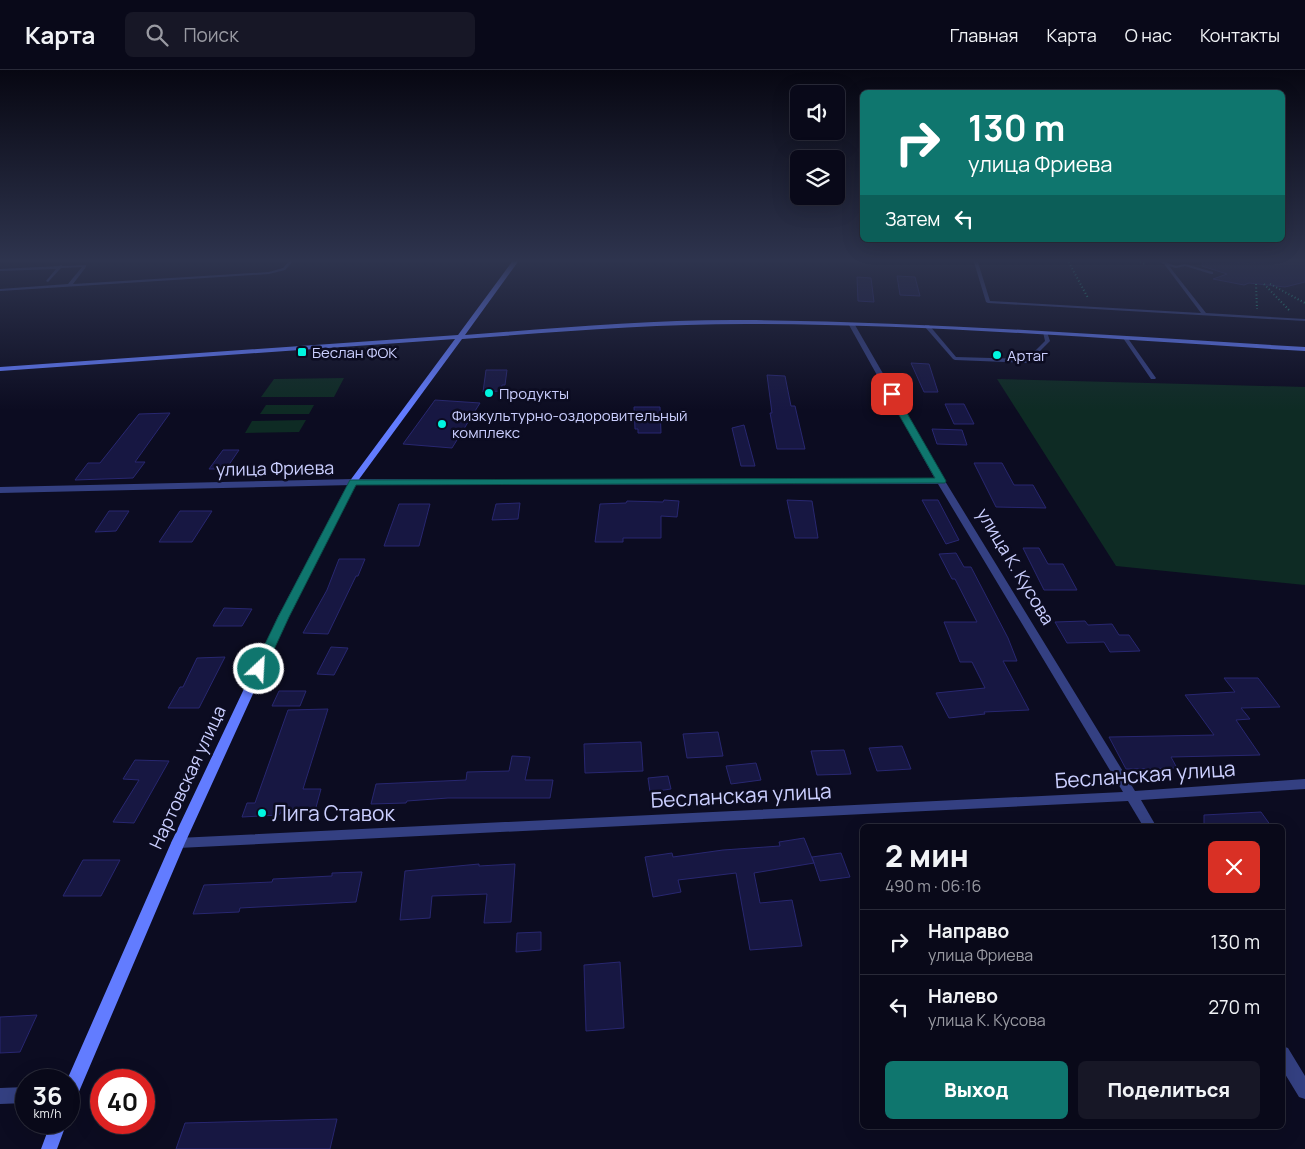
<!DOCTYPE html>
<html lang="ru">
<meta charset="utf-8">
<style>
body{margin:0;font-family:Manrope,sans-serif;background:#171726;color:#f1f3f6;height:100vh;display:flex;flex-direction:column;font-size:19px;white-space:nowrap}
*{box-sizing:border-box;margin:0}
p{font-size:16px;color:#999aa2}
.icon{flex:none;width:28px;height:28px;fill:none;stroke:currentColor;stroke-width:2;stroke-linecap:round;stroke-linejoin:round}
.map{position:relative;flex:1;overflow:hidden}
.drawer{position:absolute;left:860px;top:754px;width:425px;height:305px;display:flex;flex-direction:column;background:#090919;border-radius:8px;box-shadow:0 5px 20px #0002,0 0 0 1px #292a38}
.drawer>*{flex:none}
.banner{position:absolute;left:860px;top:20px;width:425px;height:152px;border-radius:8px;box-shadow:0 5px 20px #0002,0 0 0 1px #292a38;background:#0f766e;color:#fff;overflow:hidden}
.tools{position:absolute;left:790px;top:15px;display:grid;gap:10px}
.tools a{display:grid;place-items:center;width:55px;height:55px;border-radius:8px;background:#090919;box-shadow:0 5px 20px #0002,0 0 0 1px #292a38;font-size:25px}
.speed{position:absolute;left:15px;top:999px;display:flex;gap:10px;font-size:25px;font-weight:700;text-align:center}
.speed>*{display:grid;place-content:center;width:65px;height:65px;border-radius:50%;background:#090919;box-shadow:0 5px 20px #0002,0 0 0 1px #292a38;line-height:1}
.speed small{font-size:12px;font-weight:400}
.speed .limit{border:8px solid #d22;background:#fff;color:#111}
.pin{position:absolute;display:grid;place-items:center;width:42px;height:42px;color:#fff;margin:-21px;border-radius:10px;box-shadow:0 2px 8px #0006}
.me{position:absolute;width:55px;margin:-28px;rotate:25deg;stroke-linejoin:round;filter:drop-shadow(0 0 4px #0008)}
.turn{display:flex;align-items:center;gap:18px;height:105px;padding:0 25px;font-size:22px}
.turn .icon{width:65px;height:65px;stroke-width:2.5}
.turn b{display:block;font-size:35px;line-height:42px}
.then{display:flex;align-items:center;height:48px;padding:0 25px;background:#0003;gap:10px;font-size:19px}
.round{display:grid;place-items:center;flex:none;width:52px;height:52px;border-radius:8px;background:#171726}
.headline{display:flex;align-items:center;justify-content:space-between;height:85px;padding:0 25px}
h1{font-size:30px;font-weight:800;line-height:38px}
.button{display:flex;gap:10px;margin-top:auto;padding:10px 25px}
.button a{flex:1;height:58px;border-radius:8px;background:#0f766e;color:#fff;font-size:20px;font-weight:800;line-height:58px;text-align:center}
.button a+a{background:#171726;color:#f1f3f6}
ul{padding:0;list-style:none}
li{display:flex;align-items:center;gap:15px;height:65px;padding:0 25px;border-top:1px solid #292a38}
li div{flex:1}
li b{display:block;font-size:19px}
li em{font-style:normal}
header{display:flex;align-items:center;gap:30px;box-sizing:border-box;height:70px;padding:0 25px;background:#090919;border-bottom:1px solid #292a38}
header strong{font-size:24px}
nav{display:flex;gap:28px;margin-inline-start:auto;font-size:18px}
.search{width:350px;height:45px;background:#171726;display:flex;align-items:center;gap:12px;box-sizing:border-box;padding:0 18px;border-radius:8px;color:#999aa2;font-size:19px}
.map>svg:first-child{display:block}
.green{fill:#0e2b24}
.building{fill:#171742;stroke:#282770}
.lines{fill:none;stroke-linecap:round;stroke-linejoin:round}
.path{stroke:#27b793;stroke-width:2;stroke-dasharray:1 2.5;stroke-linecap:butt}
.lane{fill:#344082;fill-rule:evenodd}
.street{fill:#344082;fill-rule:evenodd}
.secondary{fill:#627cff;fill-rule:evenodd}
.route{fill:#0f766e;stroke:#0a4d48}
.poi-dot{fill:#00f6e0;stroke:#0c0c21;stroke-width:2}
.labels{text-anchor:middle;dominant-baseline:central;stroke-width:5;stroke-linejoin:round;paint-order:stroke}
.far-poi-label{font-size:15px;fill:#cbcfff;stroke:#0c0c21;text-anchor:start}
.street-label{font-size:18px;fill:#cbcfff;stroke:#0c0c21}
.near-street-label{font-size:21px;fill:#cbcfff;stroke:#0c0c21}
.near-poi-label{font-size:21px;fill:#cbcfff;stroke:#0c0c21;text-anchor:start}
</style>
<header>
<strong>Карта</strong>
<div class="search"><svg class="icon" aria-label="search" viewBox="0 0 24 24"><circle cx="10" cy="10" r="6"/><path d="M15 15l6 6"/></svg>Поиск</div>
<nav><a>Главная</a><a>Карта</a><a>О нас</a><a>Контакты</a></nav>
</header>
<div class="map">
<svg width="1305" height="1079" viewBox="0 0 1305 1079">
<rect width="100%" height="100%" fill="#0c0c21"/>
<path class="green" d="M 344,308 L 334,327 L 261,327 L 274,309 Z
M 997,309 L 1305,317 L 1305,515 L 1116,496 Z
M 266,335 L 314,335 L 309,344 L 260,344 Z
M 306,350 L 299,362 L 245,363 L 252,351 Z"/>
<path class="building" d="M 1277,189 L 1305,189 L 1305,212 L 1285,217 L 1249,213 L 1244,215 L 1213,209 L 1227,204 L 1202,196 L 1203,190 L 1248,193 L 1265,192 Z
M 897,206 L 915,207 L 920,226 L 900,225 Z
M 857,207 L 871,208 L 874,232 L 858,231 Z
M 911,293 L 929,294 L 938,322 L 924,322 Z
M 486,300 L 507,300 L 505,315 L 502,315 L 501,321 L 483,322 Z
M 767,305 L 785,306 L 791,336 L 795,336 L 805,379 L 777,379 L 770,343 L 772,343 Z
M 435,330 L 480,333 L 452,378 L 403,374 Z
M 945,334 L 964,334 L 974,354 L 954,354 Z
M 634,337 L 660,337 L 661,363 L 638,363 L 638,359 L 635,359 Z
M 170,343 L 135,392 L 145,392 L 133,408 L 75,410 L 88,393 L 100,393 L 139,344 Z
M 744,355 L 755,396 L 741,396 L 732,358 Z
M 932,359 L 962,360 L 967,375 L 937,374 Z
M 223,380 L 239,380 L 226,399 L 209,399 Z
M 974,393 L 1002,393 L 1014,415 L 1033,415 L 1046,438 L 996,437 Z
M 664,430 L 679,431 L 677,447 L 661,446 L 661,468 L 623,468 L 623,472 L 595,472 L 600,434 L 626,433 L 627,431 L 663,432 Z
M 787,430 L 812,431 L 818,468 L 795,468 Z
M 922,430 L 938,430 L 959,470 L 946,474 Z
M 520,433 L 518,449 L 492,450 L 496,434 Z
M 399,434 L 430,434 L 419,476 L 384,476 Z
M 109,441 L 129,441 L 116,461 L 95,462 Z
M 180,441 L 212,441 L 192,472 L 159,472 Z
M 1023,478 L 1039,478 L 1048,494 L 1063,494 L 1077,520 L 1044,520 Z
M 956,483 L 964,497 L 971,497 L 1008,568 L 1017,591 L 1003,591 L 1029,640 L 984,642 L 985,644 L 949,648 L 936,623 L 985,618 L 972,592 L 960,592 L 944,552 L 977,552 L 955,509 L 952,509 L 939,484 Z
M 339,489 L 365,489 L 358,506 L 356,506 L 328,564 L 303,563 L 327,520 Z
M 224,538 L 252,539 L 242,556 L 213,556 Z
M 1085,551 L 1088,555 L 1112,554 L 1119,565 L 1129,565 L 1140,581 L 1110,582 L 1104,572 L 1067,573 L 1055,552 Z
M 331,577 L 348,578 L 334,605 L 317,604 Z
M 225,587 L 199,638 L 168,638 L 180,617 L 183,617 L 197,588 Z
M 1224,608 L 1258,608 L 1280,637 L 1241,638 L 1250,649 L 1236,650 L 1260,685 L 1171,687 L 1177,698 L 1126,699 L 1109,667 L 1214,665 L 1185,625 L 1235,622 Z
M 279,621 L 306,621 L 300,636 L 272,636 Z
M 328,639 L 303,719 L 321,719 L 315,741 L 280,743 L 279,745 L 242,747 L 247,733 L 255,733 L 288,640 Z
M 718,662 L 723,686 L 687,688 L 683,664 Z
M 641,672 L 643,701 L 585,703 L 584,674 Z
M 902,676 L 911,699 L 877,701 L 869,678 Z
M 844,680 L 851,704 L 817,705 L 811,681 Z
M 512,686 L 530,687 L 525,710 L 553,710 L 550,728 L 448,728 L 407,731 L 406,733 L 371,734 L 376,714 L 466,710 L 467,702 L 509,701 Z
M 135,690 L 169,691 L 134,753 L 113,752 L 139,710 L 123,709 Z
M 756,693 L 761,710 L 731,714 L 726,696 Z
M 668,706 L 671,719 L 650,722 L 648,708 Z
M 1261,742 L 1271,756 L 1204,756 L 1204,745 Z
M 804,768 L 814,793 L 754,803 L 760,833 L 792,830 L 802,876 L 750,880 L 736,803 L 678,810 L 681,822 L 653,827 L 645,787 L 672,783 L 673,787 L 723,780 L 780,776 L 779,772 Z
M 841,783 L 850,807 L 820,811 L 812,787 Z
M 83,790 L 120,790 L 101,826 L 63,826 Z
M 479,794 L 479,796 L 515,794 L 511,852 L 484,853 L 487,824 L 432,826 L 430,848 L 400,850 L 405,801 Z
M 362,802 L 356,832 L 240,838 L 239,842 L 193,844 L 204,815 L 272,812 L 273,809 L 332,806 L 332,803 Z
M 541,862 L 541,880 L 516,882 L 517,863 Z
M 620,892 L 624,958 L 586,961 L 584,895 Z
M 37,945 L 20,982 L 0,983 L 0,947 Z
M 337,1049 L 330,1079 L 176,1079 L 185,1053 Z"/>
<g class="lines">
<path class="path" d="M 1067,189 L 1088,228
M 1130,189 L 1146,194
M 1256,214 L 1257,239
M 1264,214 L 1289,240
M 1270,214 L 1305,233"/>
<path class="lane" d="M 291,189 L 295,189 L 285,200 L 269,204 L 0,221 L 0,219 L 68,214 L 82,197 L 61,198 L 48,212 L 46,211 L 56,199 L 0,201 L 0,199 L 59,196 L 61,195 L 63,196 L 86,195 L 86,197 L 73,214 L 269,202 L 283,198 Z
M 973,189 L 977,189 L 990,231 L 1201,243 L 1164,194 L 1152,189 L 1157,189 L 1176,196 L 1185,194 L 1213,202 L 1213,204 L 1211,204 L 1185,196 L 1176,198 L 1169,196 L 1206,243 L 1305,249 L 1305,251 L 988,233 L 986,232 Z
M 925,255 L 929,255 L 956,287 L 1027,289 L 1045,271 L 1043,262 L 1047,262 L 1050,271 L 1028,293 L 955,290 L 953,289 L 925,257 Z
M 1123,267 L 1127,267 L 1156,308 L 1155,309 L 1151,309 L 1123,268 Z"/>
<path class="street" d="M 852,253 L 855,255 L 945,411 L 1135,721 L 1305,709 L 1305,719 L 1141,730 L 1156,756 L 1143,756 L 1128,731 L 178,778 L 173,777 L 171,773 L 173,769 L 178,768 L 1123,722 L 938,414 L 353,415 L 0,423 L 0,417 L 353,409 L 935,409 L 849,255 Z
M 1282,976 L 1288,978 L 1305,1006 L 1305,1029 L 1299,1027 L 1282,999 Z
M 26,1017 L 26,1033 L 0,1034 L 0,1018 Z"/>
<path class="secondary" d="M 514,189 L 520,189 L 465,265 C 559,258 653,249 748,250 C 934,252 1119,266 1305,277 L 1305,281 C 1119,270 932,254 746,254 C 651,254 556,262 462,269 L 357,412 L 288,547 L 185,773 L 75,1031 L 69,1033 L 69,1010 L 67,1010 L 171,773 L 278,547 L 349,412 L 455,269 L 0,301 L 0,297 L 458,265 Z
M 51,1052 L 67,1052 L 57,1079 L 41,1079 Z"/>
</g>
<linearGradient id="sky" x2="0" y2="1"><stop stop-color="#070712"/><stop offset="0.56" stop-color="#2e344e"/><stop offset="1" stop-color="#2e344e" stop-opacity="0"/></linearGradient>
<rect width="1305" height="340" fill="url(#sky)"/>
<path class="route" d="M 889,322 L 896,324 L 946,411 L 945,413 L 356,415 L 289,547 L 265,599 L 259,603 L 253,599 L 278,547 L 350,410 L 935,408 L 887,324 Z"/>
<g class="poi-dot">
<rect x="297" y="277" width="10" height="10" rx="2.5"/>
<circle cx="997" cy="285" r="5"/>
<circle cx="489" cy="323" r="5"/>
<circle cx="442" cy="354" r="5"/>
<circle cx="262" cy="743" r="5"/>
</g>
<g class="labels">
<g class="far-poi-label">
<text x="312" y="282">Беслан ФОК</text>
<text x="1007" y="285">Артаг</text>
<text x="499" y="323">Продукты</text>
<text x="452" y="345">Физкультурно-оздоровительный<tspan x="452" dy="17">комплекс</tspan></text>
</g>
<g class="street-label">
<text transform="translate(275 398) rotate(-1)">улица Фриева</text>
<text transform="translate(1016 496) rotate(59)">улица К. Кусова</text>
<text transform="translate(187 707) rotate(-65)">Нартовская улица</text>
</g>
<g class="near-street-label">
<text transform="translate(1145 704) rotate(-4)">Бесланская улица</text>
<text transform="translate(741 725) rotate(-3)">Бесланская улица</text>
</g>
<g class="near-poi-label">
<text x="272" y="743">Лига Ставок</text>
</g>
</g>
</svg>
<div class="tools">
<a><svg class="icon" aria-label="sound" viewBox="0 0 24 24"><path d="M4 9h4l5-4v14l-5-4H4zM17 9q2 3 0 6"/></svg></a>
<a><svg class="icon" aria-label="layers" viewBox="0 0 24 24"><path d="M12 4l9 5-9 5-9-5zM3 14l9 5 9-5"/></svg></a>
</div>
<div class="speed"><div>36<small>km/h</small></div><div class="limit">40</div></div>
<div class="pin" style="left:892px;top:324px;background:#d93025"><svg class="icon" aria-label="arrive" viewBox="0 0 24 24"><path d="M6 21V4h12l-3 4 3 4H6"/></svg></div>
<svg class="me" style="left:259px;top:599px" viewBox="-20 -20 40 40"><circle r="17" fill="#0f766e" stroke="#fff" stroke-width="3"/><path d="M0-11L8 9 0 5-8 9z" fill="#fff"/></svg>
<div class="banner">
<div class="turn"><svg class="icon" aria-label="right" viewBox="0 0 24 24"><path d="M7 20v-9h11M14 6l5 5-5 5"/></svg><div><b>130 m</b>улица Фриева</div></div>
<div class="then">Затем<svg class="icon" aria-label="left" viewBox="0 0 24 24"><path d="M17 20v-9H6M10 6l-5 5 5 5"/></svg></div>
</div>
<section class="drawer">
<div class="headline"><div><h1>2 мин</h1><p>490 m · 06:16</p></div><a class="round" style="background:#d93025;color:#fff"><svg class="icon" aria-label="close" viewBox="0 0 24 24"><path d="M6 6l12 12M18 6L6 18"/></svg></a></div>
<ul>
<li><svg class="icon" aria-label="right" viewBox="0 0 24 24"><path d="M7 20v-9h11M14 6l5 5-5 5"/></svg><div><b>Направо</b><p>улица Фриева</p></div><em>130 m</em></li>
<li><svg class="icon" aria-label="left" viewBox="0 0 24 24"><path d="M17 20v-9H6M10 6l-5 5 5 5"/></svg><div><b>Налево</b><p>улица К. Кусова</p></div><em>270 m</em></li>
</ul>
<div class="button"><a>Выход</a><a>Поделиться</a></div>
</section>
</div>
